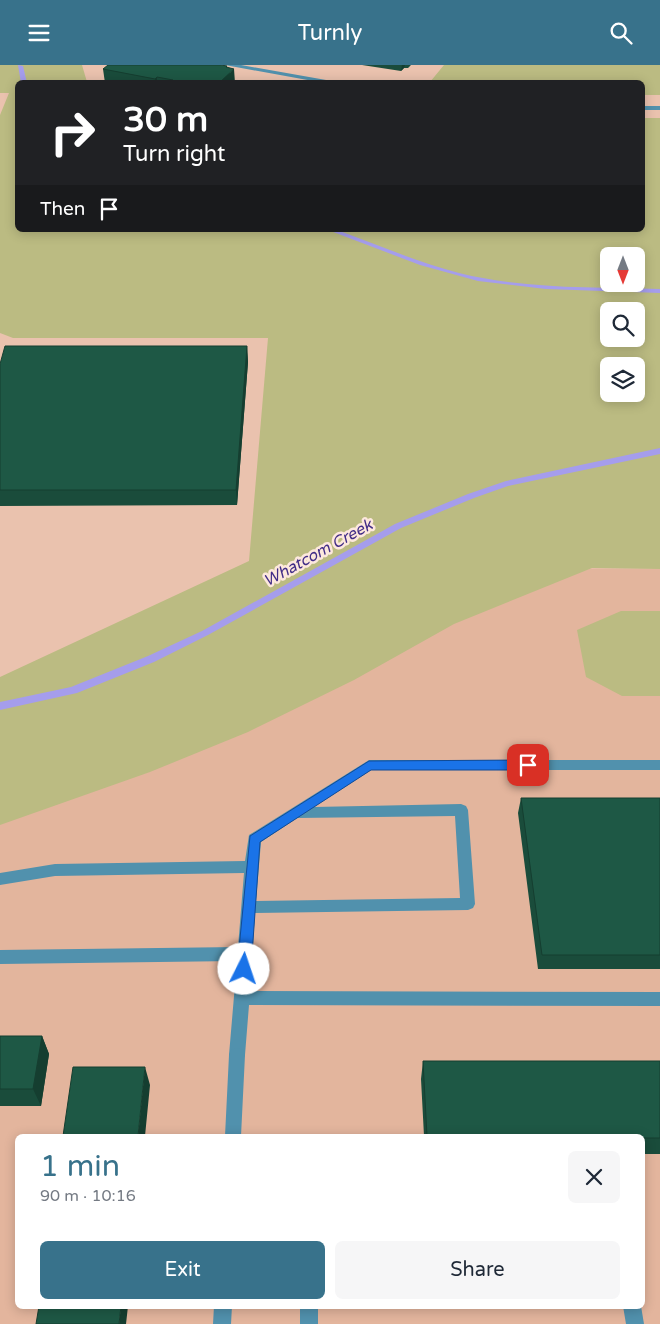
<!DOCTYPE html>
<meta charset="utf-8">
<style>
body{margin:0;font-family:"Varela Round",sans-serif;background:#f6f6f7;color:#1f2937;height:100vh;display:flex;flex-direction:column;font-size:19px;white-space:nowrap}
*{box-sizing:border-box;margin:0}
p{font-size:16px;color:#747a83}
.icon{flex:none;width:28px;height:28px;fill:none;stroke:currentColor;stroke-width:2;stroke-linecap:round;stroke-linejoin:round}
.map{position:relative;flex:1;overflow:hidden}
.drawer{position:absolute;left:15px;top:1069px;width:630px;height:175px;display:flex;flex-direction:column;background:#fff;border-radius:8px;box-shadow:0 2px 12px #0003}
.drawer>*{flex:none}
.banner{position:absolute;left:15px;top:15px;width:630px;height:152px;border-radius:8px;box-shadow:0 2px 12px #0003;background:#202124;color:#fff;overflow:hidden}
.needle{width:32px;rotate:180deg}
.tools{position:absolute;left:600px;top:182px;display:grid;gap:10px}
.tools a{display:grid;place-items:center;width:45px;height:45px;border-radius:8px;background:#fff;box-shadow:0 2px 12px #0003;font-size:25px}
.pin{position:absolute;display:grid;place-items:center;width:42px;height:42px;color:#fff;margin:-21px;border-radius:10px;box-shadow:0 2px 8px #0006}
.me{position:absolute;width:55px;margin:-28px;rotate:4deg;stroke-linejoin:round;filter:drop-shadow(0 0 4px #0008)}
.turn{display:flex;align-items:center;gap:18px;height:105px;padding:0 25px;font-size:22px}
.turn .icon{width:65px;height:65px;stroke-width:2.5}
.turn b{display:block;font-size:35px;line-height:42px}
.then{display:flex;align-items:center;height:48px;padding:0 25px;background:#0003;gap:10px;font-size:19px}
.round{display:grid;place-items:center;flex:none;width:52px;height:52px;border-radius:8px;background:#f6f6f7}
.summary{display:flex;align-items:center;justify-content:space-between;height:85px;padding:0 25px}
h1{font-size:30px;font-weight:600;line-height:38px;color:#38728b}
.cta{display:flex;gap:10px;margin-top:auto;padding:10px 25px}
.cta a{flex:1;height:58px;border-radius:8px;background:#38728b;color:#fff;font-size:20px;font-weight:600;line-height:58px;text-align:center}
.cta a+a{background:#f6f6f7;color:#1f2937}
header{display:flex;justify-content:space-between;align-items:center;height:65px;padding:0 25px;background:#38728b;color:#fff;font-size:22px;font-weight:600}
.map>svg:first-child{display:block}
.built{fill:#e3b59d;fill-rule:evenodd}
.green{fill:#bbbb82;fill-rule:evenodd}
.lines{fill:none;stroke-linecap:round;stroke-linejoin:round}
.stream{fill:#a59dec;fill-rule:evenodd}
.service{fill:#5191ad;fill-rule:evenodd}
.minor{fill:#5191ad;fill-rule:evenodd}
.tertiary{fill:#5191ad;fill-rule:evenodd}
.wall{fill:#1a4c3b}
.shaded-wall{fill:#153e30}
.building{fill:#1e5845;stroke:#153e30}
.route{fill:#1a73e8;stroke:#114b97}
.labels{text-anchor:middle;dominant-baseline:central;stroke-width:5;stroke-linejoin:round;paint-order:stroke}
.water-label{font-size:16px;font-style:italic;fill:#422d87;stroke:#fde8dd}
</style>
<header><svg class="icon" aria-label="menu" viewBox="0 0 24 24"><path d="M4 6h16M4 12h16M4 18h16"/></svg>Turnly<svg class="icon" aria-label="search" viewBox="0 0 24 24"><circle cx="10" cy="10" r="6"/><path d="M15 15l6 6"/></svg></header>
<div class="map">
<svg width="660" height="1259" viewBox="0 0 660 1259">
<rect width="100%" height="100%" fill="#eac2ae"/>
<path class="built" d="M 454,503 L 660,504 L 660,1259 L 0,1259 L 0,700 ZM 18,1071 L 642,1071 L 642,1241 L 18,1241 Z"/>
<path class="green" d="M 0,0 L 82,0 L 87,17 L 18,18 L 18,165 L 642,165 L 643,53 L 660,53 L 660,504 L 592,503 L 454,559 L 354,615 L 248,667 L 150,707 L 0,760 L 0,612 L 249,496 L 268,273 L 13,273 L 0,268 L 0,50 L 9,28 L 0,28 ZM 636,191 L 636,219 L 609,219 L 609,191 ZM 609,246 L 636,246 L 636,274 L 609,274 ZM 636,301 L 636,329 L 609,329 L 609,301 Z
M 444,0 L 660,0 L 660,30 L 643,30 L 642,18 L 430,17 Z
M 621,546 L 660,546 L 660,631 L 622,631 L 586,612 L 577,565 Z"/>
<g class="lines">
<path class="stream" d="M 18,0 L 23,1 L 27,18 L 21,18 Z
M 328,165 L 337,165 C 378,180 417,197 459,208 C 524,224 593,222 660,224 L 660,228 L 546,224 L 478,216 L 420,200 Z
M 660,383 L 660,389 L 508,421 L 474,433 L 401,463 L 208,570 L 154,597 L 77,628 L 0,645 L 0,637 L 71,622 L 148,591 L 202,566 L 395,459 L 468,429 L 506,416 Z"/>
<path class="service" d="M 369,695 L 660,695 L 660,705 L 371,705 L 314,742 L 461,739 L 466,741 L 468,745 L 475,839 L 473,843 L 468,845 L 255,848 L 250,926 L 660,927 L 660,941 L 249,940 L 245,990 L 243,995 L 237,997 L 231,995 L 229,990 L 237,896 L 0,899 L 0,885 L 238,882 L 244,808 L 55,811 L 0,820 L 0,808 L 55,799 L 245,796 L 249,770 ZM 455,751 L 460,833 L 256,836 L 261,777 L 297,753 Z
M 300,1241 L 318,1241 L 318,1259 L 300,1259 Z
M 623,1241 L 641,1241 L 644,1259 L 626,1259 Z"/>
<path class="minor" d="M 237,983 L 243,985 L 245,990 L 241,1071 L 225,1071 L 229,990 L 231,985 Z
M 214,1241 L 232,1241 L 231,1259 L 213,1259 Z"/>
<path class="tertiary" d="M 225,0 L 241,0 L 343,18 L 324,18 Z
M 642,41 L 660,41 L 660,45 L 642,45 Z"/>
</g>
<path class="wall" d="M 362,0 L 411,0 L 408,3 L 404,3 L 401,6 Z
M 227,3 L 235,18 L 105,18 L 103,4 Z
M 247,281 L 248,297 L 237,440 L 0,441 L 0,299 Z
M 521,733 L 660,733 L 660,904 L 538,904 L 518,748 Z
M 0,971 L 42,971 L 49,989 L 41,1041 L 0,1041 Z
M 423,996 L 660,996 L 660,1089 L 642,1089 L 642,1071 L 424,1071 L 421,1014 Z"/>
<path class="shaded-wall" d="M 402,0 L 405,0 L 404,3 L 401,6 Z
M 227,1 L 228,10 L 234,4 L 235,18 L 219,18 L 226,2 Z
M 157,12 L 157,18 L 155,18 L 155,14 Z
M 247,281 L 248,297 L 237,440 L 236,425 Z
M 42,971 L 49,989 L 41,1041 L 33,1024 Z
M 145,1002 L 150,1020 L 145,1071 L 138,1071 Z
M 121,1241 L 128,1241 L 126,1259 L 119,1259 Z"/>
<path class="building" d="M 108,0 L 221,0 L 227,1 L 226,2 L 234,4 L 219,18 L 178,18 L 171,16 L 173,15 L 157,12 L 155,14 L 103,4 Z
M 5,281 L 247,281 L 236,425 L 0,425 L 0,299 Z
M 521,733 L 660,733 L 660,890 L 542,890 Z
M 0,971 L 42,971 L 33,1024 L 0,1024 Z
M 423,996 L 660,996 L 660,1073 L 642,1073 L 642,1071 L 427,1071 Z
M 73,1002 L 145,1002 L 138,1071 L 63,1071 Z
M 39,1241 L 121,1241 L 119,1259 L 36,1259 Z"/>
<path class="route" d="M 528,695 L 532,697 L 533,700 L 532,703 L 528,705 L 371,705 L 260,777 L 251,904 L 249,908 L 244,910 L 239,908 L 237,904 L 250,771 L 369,696 Z"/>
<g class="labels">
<g class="water-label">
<text transform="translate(318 488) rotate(-29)">Whatcom Creek</text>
</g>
</g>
</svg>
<div class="tools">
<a><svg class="needle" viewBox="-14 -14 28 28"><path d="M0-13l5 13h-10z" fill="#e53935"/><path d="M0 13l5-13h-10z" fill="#747a83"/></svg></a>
<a><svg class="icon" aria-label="search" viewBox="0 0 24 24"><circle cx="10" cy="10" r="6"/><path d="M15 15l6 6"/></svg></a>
<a><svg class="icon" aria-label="layers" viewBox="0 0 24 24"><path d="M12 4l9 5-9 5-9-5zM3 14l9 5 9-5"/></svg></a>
</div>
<div class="pin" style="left:528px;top:700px;background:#d93025"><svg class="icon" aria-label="arrive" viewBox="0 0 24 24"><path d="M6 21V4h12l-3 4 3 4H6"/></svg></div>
<svg class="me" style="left:244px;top:904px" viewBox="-20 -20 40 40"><circle r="19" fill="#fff"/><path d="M0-13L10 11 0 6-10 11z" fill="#1a73e8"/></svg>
<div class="banner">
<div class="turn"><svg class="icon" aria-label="right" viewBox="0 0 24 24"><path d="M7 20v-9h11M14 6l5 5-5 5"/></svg><div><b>30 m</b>Turn right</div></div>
<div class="then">Then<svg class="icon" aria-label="arrive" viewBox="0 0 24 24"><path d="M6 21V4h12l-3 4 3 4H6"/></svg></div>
</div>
<section class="drawer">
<div class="summary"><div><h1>1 min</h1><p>90 m · 10:16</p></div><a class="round"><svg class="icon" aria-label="close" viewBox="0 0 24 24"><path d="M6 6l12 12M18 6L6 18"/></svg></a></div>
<div class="cta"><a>Exit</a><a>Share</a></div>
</section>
</div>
